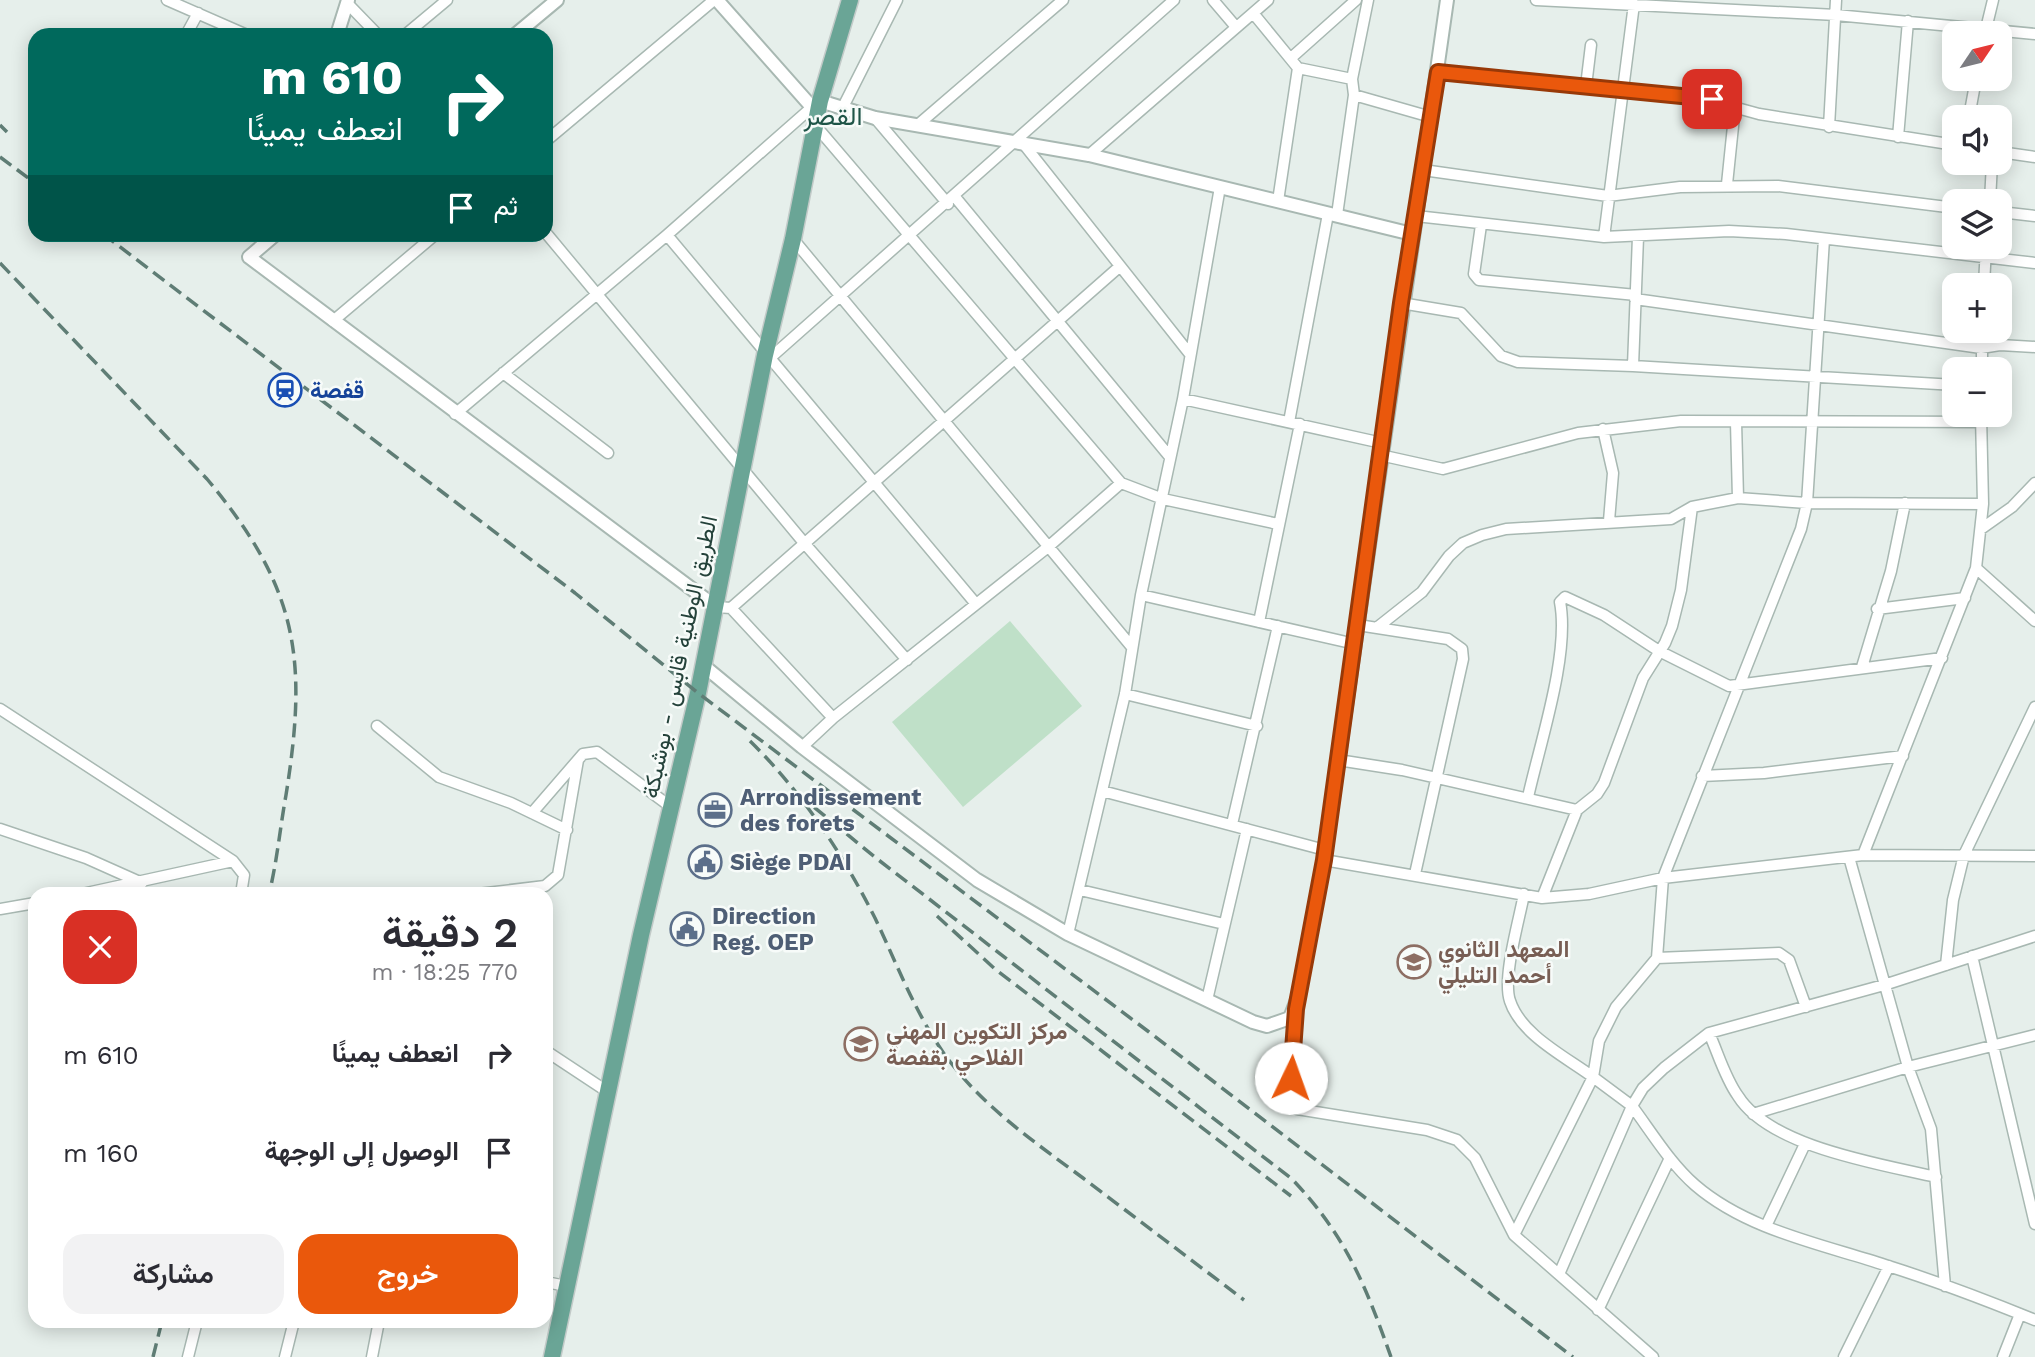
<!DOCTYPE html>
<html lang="ar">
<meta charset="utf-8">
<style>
body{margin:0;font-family:"Work Sans",Vazirmatn,sans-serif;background:#f2f2f3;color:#2b2b33;direction:rtl;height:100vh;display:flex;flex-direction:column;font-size:26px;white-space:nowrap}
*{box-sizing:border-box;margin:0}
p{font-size:23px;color:#7c7c81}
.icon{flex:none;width:38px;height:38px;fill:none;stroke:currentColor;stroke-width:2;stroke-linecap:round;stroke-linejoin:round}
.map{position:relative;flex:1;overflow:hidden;direction:ltr}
.details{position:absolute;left:28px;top:887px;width:525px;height:441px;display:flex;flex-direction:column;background:#fff;border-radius:21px;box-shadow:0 4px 18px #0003;direction:rtl}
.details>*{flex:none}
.banner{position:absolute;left:28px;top:28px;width:525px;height:214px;border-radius:21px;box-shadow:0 4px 18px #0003;direction:rtl;background:#00695c;color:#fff;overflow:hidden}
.needle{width:46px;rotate:55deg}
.tools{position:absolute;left:1942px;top:21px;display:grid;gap:14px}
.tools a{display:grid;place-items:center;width:70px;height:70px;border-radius:14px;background:#fff;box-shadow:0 4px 18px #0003;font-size:35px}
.pin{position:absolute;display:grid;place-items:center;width:60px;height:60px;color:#fff;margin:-30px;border-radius:14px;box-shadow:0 4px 10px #0006}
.me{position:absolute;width:77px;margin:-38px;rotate:3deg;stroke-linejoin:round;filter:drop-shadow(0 0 5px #0008)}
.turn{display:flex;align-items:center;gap:24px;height:147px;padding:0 35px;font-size:32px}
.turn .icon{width:91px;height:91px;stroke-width:2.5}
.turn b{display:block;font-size:49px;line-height:60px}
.then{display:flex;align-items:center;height:66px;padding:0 35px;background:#0003;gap:14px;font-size:26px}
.round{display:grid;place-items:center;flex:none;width:74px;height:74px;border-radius:21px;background:#f2f2f3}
.head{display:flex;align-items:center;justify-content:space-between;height:119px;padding:0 35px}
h1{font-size:42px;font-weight:600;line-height:52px}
.primary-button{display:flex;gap:14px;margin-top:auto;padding:14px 35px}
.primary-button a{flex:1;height:80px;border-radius:21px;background:#ea580c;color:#fff;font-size:28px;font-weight:600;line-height:80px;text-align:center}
.primary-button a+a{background:#f2f2f3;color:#2b2b33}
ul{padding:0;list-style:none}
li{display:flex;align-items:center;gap:21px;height:98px;padding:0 35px}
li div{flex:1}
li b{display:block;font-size:26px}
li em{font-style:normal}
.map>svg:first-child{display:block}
.grass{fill:#bfe0c8}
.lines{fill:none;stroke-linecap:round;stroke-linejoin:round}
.minor-casing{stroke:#a8b8b2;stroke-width:13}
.tertiary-casing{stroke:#a8b8b2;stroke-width:16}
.primary-casing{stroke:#c2cac8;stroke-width:19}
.minor{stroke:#fff;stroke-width:10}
.tertiary{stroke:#fff;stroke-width:12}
.primary{stroke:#6aa596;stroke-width:16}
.rail{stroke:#5f7d75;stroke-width:3.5;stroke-dasharray:14 7;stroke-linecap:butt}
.route-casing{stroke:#983908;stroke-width:18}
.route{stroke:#ea580c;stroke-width:12}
.labels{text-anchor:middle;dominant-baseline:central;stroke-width:5;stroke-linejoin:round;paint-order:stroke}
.transit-label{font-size:23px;font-weight:bold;fill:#164399;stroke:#f7fbf9;text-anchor:start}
.street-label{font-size:23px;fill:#24423a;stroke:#f7fbf9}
.service-label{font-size:23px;font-weight:bold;fill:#4e5e75;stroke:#f7fbf9;text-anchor:start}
.education-label{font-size:23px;font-weight:bold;fill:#785e54;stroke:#f7fbf9;text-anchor:start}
.quarter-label{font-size:26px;fill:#1f5548;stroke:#f7fbf9}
</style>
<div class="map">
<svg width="2035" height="1357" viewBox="0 0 2035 1357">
<rect width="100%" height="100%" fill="#e6efeb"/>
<path class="grass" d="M 1010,621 L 1082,706 L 963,807 L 892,722 Z"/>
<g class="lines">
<defs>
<path id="minor" d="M 167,0 L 247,35
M 1213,0 L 1236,27
M 1536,0 L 1836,15 L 2035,34
M 347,3 L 378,35
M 1253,13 L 1298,68 L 1352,79
M 1985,33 L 1993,0
M 186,35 L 198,13
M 405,35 L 447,0
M 1291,58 L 1356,0
M 1438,72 L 1697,97 L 1759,114 L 1955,145
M 1586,86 L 1591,45
M 1354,95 L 1431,117
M 842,109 L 897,0
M 1969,117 L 1976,79
M 875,118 L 948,204
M 920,123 L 1063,0
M 815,125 L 1121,483 L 1163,499 L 1278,524
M 1829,127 L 1836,0
M 1898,137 L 1908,21
M 546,141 L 714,0
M 1022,142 L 1189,353
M 2000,152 L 2035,157
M 1089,155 L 1268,0
M 1423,170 L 1608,196 L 1680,187 L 1778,186 L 1955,208
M 1727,184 L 1735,107
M 955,197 L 1170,457
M 1278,201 L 1298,68
M 1990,201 L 1992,163
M 2000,212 L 2035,216
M 1337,215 L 1354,95 L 1352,79 L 1368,0
M 1416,216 L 1604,237 L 1729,231 L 1786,234 L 2035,263
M 1481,225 L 1474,274 L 1479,280 L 1636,295
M 546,233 L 805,544 L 907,660
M 667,235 L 976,604
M 1604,237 L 1634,4
M 793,239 L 1131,646
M 1984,285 L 1986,247
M 1635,299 L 1981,348 L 2000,345 L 2035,347
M 1401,303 L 1461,313 L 1501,356 L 1518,362 L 1633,366 L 1955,385
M 333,321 L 436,234
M 769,359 L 1174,0
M 1633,366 L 1638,237
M 1982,369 L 1982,331
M 503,373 L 608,453
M 1183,399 L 1382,443
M 455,414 L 667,235 L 811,108
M 1289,422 L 1328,214
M 1736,422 L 1738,498
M 1603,429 L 1613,473 L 1609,521
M 1380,455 L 1443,469 L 1578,433 L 1681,421 L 1981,422
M 1981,529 L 2012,507 L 2035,483
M 1976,568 L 2035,621
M 1141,595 L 1355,644
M 716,607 L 731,608 L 833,718
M 731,608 L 1118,268
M 1877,609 L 1965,598
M 1259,622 L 1300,424
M 1358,625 L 1448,639 L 1462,649 L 1463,659 L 1415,874
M 1379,626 L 1422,592 L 1449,556 L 1463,543 L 1482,535 L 1506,529 L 1671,519 L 1692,507 L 1738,498 L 1807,503 L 1983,504
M 1862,667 L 1891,571 L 1905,503
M 1125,694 L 1257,726
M 0,709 L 233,861 L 244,875 L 241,894
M 377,726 L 439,777 L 511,803 L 567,830
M 802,747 L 833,718 L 1048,547 L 1121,483
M 1338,760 L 1402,770 L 1577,810
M 1702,776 L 1764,773 L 1903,756
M 1102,791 L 1325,850
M 1528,797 C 1540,743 1570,654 1560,602 L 1565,597 L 1604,615 L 1659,651 L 1729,686 L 1942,658
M 532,813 L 583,754 L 597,752 L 671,807
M 1232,824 L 1278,626
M 0,829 L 86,858 L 142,883
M 1863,855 L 1976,568 L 1983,504 L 1981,415
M 1849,857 L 1908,1067 L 1931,1129 L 1945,1286
M 1324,860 L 1542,898 L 1589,894 L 1663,878 L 1863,855 L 2035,856
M 1080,890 L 1224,924
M 82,894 L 233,861
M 478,894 L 545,886 L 558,875 L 578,760
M 1524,894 C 1519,921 1502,978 1510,1001 C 1521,1035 1566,1057 1593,1077
M 1542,898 L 1577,810 L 1597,794 L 1604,783 L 1643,678 L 1665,643 L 1672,626 L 1681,590 L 1692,507
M 0,909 L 35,903
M 1068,934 L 1125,694 L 1141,595 L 1183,399 L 1220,187
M 2035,936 L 1884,985 L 1709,1033 L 1664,1068 L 1643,1088 L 1632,1106 C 1652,1133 1670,1163 1695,1185 C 1747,1230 1821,1244 1885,1265 C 1936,1281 1986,1300 2035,1320
M 1972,956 L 2035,1224
M 1657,958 L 1779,953 L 1789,960 L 1806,1007
M 1946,965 L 1953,900 L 1964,855 L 2035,707
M 1207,1000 L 1247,829
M 1295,1010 L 1290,1101 L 1297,1109 L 1427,1130 L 1457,1140 L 1475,1158 L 1514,1235 L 1653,1357
M 1709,1033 C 1718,1053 1725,1078 1738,1096 C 1770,1147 1880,1164 1936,1177
M 546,1051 L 608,1092
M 1593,1077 L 1599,1041 L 1616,1007 L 1657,958 L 1663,878 L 1801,529 L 1807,503 L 1824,239
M 1753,1114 L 1908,1067 L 2035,1035
M 1766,1226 L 1805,1144
M 1514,1235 L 1593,1077 L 1632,1106 L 1560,1272
M 546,1282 L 566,1286
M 1598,1310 L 1670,1158
M 188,1357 L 197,1321
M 285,1357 L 294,1321
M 372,1357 L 379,1321
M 1844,1357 L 1889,1266
M 2003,1357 L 2020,1314"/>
<path id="tertiary" d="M 717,0 L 818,114
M 337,35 L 348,0
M 515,35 L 557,0
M 820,101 L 875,118 L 1089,155 L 1412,234
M 276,234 L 249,257 L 716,607
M 704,666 L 802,747 L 977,880 L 1068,934 L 1253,1022 L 1267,1026 L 1290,1018 L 1298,997 L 1324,860 L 1447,0"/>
<path id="primary" d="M 552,1357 L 641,935 L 698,693 L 765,355 L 793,239 L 820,101 L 850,0"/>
</defs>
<use href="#minor" class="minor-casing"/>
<use href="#tertiary" class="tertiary-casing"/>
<use href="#primary" class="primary-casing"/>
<use href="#minor" class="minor"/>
<use href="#tertiary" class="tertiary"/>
<use href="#primary" class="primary"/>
<path class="rail" d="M 0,125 L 7,132
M 0,157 L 35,183
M 103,234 L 575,593 L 698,693 L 1149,1032 L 1573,1357
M 0,263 L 207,479 C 298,588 308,658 286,795 C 280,828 277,862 269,894
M 750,741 C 801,791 843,854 875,918 C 897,964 915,1013 945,1055 C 982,1106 1033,1141 1083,1178 C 1137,1219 1190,1259 1244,1300
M 798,794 L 876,858 L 1292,1179 C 1346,1236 1365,1284 1391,1357
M 937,916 L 995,969 L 1291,1196
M 153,1357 L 162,1321"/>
</g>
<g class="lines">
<defs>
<path id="route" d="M 1291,1078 L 1296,1009 L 1324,860 L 1401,303 L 1438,72 L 1712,99"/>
</defs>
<use href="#route" class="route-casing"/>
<use href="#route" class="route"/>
</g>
<defs>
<symbol id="station-ring" viewBox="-11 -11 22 22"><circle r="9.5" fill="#f7fbf9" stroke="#1a4fb4" stroke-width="1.5"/><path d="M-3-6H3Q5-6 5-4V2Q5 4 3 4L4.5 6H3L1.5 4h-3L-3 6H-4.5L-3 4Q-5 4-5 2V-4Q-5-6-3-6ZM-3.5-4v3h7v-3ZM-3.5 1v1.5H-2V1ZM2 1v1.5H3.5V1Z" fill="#1a4fb4"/></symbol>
<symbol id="office-ring" viewBox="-11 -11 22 22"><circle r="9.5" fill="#f7fbf9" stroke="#5c6f8a" stroke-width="1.5"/><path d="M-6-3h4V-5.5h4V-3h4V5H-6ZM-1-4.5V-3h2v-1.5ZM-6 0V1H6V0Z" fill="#5c6f8a"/></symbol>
<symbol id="civic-ring" viewBox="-11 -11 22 22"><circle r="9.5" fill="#f7fbf9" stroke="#5c6f8a" stroke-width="1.5"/><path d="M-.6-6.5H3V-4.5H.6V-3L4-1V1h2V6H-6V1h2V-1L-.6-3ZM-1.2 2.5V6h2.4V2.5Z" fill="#5c6f8a"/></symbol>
<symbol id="school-ring" viewBox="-11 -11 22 22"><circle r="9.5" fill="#f7fbf9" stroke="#8d6e63" stroke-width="1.5"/><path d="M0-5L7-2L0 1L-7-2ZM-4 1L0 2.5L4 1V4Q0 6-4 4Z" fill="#8d6e63"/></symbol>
<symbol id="university-ring" viewBox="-11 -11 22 22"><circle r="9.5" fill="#f7fbf9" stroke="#8d6e63" stroke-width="1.5"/><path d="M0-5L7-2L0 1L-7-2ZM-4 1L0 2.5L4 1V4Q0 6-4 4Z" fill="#8d6e63"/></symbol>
</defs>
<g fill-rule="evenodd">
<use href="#station-ring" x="266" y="371" width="38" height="38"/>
<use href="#office-ring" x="696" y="791" width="38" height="38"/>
<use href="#civic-ring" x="686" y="843" width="38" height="38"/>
<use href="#civic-ring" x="668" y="910" width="38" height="38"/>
<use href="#school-ring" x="1395" y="943" width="38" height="38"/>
<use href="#university-ring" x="842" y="1025" width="38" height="38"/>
</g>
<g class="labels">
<g class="transit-label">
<text x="310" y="390">قفصة</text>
</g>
<g class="street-label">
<text transform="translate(680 657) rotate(-78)">الطريق الوطنية قابس - بوشبكة</text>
</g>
<g class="service-label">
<text x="740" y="797">Arrondissement<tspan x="740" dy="26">des forets</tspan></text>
<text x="730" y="862">Siège PDAI</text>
<text x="712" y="916">Direction<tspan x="712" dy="26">Reg. OEP</tspan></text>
</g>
<g class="education-label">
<text x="1438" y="949">المعهد الثانوي<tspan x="1438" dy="26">أحمد التليلي</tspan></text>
<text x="886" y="1031">مركز التكوين المهني<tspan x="886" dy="26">الفلاحي بقفصة</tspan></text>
</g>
<g class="quarter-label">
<text x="833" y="116">القصر</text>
</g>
</g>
</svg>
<div class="tools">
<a><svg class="needle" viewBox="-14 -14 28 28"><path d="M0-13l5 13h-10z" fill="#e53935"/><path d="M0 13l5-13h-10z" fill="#7c7c81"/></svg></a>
<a><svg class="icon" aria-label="sound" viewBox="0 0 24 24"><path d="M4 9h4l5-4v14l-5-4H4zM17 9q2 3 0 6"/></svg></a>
<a><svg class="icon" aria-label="layers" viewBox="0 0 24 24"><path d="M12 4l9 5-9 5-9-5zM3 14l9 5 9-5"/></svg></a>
<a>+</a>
<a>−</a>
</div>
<div class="pin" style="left:1712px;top:99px;background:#d93025"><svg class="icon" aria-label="arrive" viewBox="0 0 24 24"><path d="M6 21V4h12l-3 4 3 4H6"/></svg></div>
<svg class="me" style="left:1291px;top:1078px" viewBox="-20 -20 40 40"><circle r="19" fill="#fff"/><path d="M0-13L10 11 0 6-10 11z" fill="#ea580c"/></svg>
<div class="banner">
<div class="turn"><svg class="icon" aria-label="right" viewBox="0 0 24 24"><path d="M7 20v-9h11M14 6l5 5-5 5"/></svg><div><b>610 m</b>انعطف يمينًا</div></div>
<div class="then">ثم<svg class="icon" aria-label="arrive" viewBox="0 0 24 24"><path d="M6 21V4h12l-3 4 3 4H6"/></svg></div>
</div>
<section class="details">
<div class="head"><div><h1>2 دقيقة</h1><p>770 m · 18:25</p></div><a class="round" style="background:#d93025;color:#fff"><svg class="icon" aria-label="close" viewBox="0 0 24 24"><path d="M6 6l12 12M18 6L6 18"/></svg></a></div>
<ul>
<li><svg class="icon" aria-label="right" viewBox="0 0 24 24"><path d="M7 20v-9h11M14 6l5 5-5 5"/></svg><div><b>انعطف يمينًا</b></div><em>610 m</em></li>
<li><svg class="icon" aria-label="arrive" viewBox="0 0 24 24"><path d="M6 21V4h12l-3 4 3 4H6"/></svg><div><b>الوصول إلى الوجهة</b></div><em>160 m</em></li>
</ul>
<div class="primary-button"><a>خروج</a><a>مشاركة</a></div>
</section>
</div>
